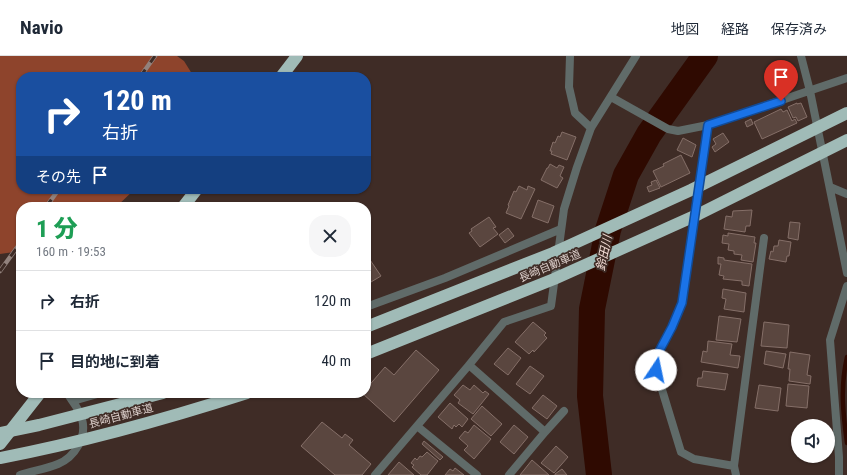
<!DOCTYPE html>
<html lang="ja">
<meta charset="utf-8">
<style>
body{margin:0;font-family:"Roboto Condensed","Noto Sans JP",sans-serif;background:#f6f6f7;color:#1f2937;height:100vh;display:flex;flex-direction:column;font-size:15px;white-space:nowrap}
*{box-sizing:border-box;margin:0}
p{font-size:13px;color:#747a83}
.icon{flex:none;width:22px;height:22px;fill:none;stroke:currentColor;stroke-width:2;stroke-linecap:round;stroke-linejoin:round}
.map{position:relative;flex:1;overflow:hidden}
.sheet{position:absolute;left:16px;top:146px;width:355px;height:196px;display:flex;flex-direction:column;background:#fff;border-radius:16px;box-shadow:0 1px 3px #0004}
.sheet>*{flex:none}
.guide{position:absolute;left:16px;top:16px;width:355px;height:122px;border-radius:16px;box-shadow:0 1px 3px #0004;background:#1a4fa0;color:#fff;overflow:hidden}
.fabs{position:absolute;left:791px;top:363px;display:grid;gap:8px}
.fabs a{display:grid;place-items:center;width:44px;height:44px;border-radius:50%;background:#fff;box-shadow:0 1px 3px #0004;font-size:20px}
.pin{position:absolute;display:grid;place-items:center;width:34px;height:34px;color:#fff;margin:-41px -17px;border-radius:50% 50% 50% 0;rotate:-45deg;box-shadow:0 0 4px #0007}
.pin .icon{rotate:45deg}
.me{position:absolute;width:44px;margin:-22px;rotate:11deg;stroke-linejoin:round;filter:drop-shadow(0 0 3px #0008)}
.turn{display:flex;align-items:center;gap:14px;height:84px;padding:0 20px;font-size:18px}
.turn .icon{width:52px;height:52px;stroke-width:2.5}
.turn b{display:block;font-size:28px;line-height:34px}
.then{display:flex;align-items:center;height:38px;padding:0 20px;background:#0003;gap:8px;font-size:15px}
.round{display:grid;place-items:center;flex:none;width:42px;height:42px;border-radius:16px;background:#f6f6f7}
.head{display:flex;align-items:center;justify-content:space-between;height:68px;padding:0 20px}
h1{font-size:24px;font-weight:800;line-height:30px;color:#1e9e55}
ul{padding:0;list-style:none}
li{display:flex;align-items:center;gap:12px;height:60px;padding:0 20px;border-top:1px solid #e0e1e3}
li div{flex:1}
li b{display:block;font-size:15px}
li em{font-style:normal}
header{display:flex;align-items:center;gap:24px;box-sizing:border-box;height:56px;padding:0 20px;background:#fff;border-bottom:1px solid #e0e1e3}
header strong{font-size:19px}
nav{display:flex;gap:22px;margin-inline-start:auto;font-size:14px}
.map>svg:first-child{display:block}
.forest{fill:#8e442c}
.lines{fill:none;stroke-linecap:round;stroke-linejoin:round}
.stream{stroke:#2f0a01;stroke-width:4.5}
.river{stroke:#2f0a01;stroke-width:26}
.building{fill:#5a463f;stroke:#856f68}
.street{stroke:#606b69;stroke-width:8}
.highway{stroke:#a0bbb7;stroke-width:12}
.rail-casing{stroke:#92827d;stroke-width:4.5}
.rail{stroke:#3f2c26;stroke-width:3;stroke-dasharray:9;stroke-linecap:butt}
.highway-bridge{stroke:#a0bbb7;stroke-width:12}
.route-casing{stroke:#114b97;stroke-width:10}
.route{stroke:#1a73e8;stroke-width:7}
.labels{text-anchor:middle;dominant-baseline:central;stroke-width:3.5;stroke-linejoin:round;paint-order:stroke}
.street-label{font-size:11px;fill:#dccfcb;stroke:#3f2c26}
.water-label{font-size:12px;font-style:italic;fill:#f4ddd6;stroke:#3f2c26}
</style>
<header>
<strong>Navio</strong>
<nav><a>地図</a><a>経路</a><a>保存済み</a></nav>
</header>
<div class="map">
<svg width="847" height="419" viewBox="0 0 847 419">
<rect width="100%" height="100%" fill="#3f2c26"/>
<path class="forest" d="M 0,0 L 177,0 L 184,5 L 194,21 L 21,21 L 21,133 L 135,133 L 116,151 L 21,151 L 21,195 L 0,198 Z"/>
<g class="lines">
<path class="stream" d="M 847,301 C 840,332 843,357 847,387"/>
<path class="river" d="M 599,419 L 590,340 L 592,253 L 608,174 L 626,119 L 649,78 L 705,0"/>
</g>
<path class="building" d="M 797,47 L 797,48 L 801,47 L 807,61 L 798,65 L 796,61 L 793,62 L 788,51 Z
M 781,53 L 783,56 L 787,54 L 792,65 L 795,63 L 797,67 L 762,83 L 754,66 Z
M 751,63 L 753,68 L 747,71 L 745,66 Z
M 562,76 L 576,81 L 567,104 L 551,98 L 552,95 L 550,95 L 553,86 L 555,87 L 558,80 L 560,81 Z
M 723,77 L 729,86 L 715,96 L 712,91 L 716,88 L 713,83 Z
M 683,82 L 696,89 L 692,101 L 677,94 Z
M 681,99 L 690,117 L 661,131 L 653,115 L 664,110 L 663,108 Z
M 550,108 L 557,112 L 559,109 L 564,111 L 560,120 L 563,122 L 557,132 L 541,124 L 547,112 L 548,112 Z
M 656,124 L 660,132 L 649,136 L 647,131 L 652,129 L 651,126 Z
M 519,130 L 527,134 L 528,130 L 535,133 L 521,163 L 506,157 L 509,150 L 508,149 L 514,135 L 516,136 Z
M 538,144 L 554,150 L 548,167 L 532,161 Z
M 752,154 L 750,170 L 746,170 L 745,176 L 724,173 L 726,160 L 732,161 L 733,155 Z
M 489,161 L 496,171 L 493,172 L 498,178 L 480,191 L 469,177 L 472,175 L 471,173 Z
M 790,166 L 800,167 L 798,184 L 788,182 Z
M 508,172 L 514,180 L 505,187 L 499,179 Z
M 728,177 L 755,181 L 754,187 L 756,187 L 753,206 L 741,204 L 742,199 L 734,198 L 734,195 L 728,194 L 729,188 L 722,187 L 723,179 L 728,180 Z
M 779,184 L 791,186 L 789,200 L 787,200 L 786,206 L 769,203 L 771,195 L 773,196 L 774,190 L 778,190 Z
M 366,198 L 381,220 L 366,229 Z
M 718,201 L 724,202 L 724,204 L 752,208 L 749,230 L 742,229 L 742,225 L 723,223 L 724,220 L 719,219 L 721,208 L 718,208 Z
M 723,233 L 746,237 L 744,256 L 724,253 L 726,243 L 722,242 Z
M 719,260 L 741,263 L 737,286 L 716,284 Z
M 533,266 L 546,277 L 544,279 L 547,282 L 534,296 L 533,294 L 529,298 L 515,286 Z
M 764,266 L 789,269 L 787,292 L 761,290 Z
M 708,285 L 732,288 L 730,299 L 740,300 L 738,312 L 701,306 L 703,295 L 707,296 Z
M 508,292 L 521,302 L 508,319 L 494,308 Z
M 416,294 L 439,314 L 394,366 L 362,337 L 366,337 L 366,333 L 385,311 L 394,319 Z
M 766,295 L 786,298 L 783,312 L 764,308 Z
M 790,296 L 810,299 L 807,319 L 811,320 L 810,328 L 789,325 L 790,313 L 788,313 Z
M 530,310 L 544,320 L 530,338 L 516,328 Z
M 703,315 L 728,318 L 725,334 L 697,330 L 698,322 L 702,322 Z
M 788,328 L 809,330 L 807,352 L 786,350 Z
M 463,329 L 470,334 L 474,329 L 483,337 L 485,335 L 489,338 L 473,358 L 458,347 L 460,344 L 454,339 Z
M 759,329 L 781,332 L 778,355 L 755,352 Z
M 543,339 L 557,350 L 547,363 L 532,352 Z
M 450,347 L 468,363 L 462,371 L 459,368 L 456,371 L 454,369 L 452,373 L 438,361 Z
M 482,350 L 502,368 L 491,380 L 471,363 Z
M 322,366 L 342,382 L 345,378 L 353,384 L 349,389 L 371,408 L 362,419 L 335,419 L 301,390 Z
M 474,369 L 491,383 L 474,403 L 464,394 L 468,390 L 459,382 L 465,375 L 468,377 Z
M 514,369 L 528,381 L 514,398 L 500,386 Z
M 424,385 L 443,401 L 440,404 L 422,388 Z
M 556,390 L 568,401 L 554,417 L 541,407 Z
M 427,396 L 438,405 L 427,419 L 421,419 L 412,411 L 414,409 L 411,407 L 415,402 L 417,404 L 420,400 L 422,401 Z
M 532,404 L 549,419 L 520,419 Z
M 399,406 L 414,419 L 388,419 Z
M 455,412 L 464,419 L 445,419 L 450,413 L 453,415 Z
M 562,413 L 567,419 L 555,419 L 555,418 Z"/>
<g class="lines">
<path class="street" d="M 570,0 L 569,31 L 575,57 L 591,72
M 801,0 L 810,35 L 847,217
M 611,41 L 668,73 L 678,75 L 708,69 L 847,22
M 708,69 L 682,247 L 672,271 L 655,303 L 656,314 L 681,396 L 694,403 L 734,410
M 830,131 L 847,138
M 366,251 L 445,222 L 561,173
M 469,309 L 545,376 L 509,419
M 73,345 L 101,337
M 417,370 L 477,419
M 545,376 L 564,355
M 20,419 C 32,415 46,413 58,408 C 75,401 87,381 82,363 C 80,354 72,345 67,337
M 375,419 L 469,309 L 504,266 L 551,250 L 564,153 L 577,111 L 591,72 L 636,0
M 736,419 L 734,410 L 764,182
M 839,419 L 839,401 L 830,284 L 847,230"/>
<path class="highway" d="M 281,21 L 297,0
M 183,151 L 197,133
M 0,388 L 40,337"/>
<defs>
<path id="rail" d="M 140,21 L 155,0
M 46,151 L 59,133
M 0,215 L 21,186"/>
</defs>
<use href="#rail" class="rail-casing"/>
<use href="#rail" class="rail"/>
<path class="highway-bridge" d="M 366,271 L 553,197 L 691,134 L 847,57
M 366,298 L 554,223 L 699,158 L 847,84
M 0,377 L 39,369 L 163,337
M 0,402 C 84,386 166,363 247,337"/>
</g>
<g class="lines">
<defs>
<path id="route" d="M 656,314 L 655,303 L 672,271 L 682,247 L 708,69 L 781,45"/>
</defs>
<use href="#route" class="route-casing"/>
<use href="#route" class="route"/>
</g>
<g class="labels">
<g class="street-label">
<text transform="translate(550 210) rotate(-23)">長崎自動車道</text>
<text transform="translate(121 360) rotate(-15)">長崎自動車道</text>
</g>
<g class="water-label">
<text transform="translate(604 197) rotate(-78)">鈴田川</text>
</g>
</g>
</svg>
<div class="fabs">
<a><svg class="icon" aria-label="sound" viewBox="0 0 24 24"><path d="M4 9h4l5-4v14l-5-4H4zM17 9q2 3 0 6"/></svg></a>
</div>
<div class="pin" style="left:781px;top:45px;background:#d93025"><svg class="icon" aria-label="arrive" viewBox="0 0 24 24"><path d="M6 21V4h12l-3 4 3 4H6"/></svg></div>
<svg class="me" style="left:656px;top:314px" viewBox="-20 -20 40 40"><circle r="19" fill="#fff"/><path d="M0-13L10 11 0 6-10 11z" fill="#1a73e8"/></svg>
<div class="guide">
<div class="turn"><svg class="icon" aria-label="right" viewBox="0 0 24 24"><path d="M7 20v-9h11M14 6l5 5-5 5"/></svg><div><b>120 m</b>右折</div></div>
<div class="then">その先<svg class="icon" aria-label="arrive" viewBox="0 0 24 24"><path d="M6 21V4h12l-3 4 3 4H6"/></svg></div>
</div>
<section class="sheet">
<div class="head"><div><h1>1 分</h1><p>160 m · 19:53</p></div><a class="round"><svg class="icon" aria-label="close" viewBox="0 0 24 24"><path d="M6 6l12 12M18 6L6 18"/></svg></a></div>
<ul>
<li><svg class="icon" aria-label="right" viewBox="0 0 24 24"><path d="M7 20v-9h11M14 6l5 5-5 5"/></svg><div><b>右折</b></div><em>120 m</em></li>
<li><svg class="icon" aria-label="arrive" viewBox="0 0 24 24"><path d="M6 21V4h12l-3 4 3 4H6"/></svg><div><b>目的地に到着</b></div><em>40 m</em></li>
</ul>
</section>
</div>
